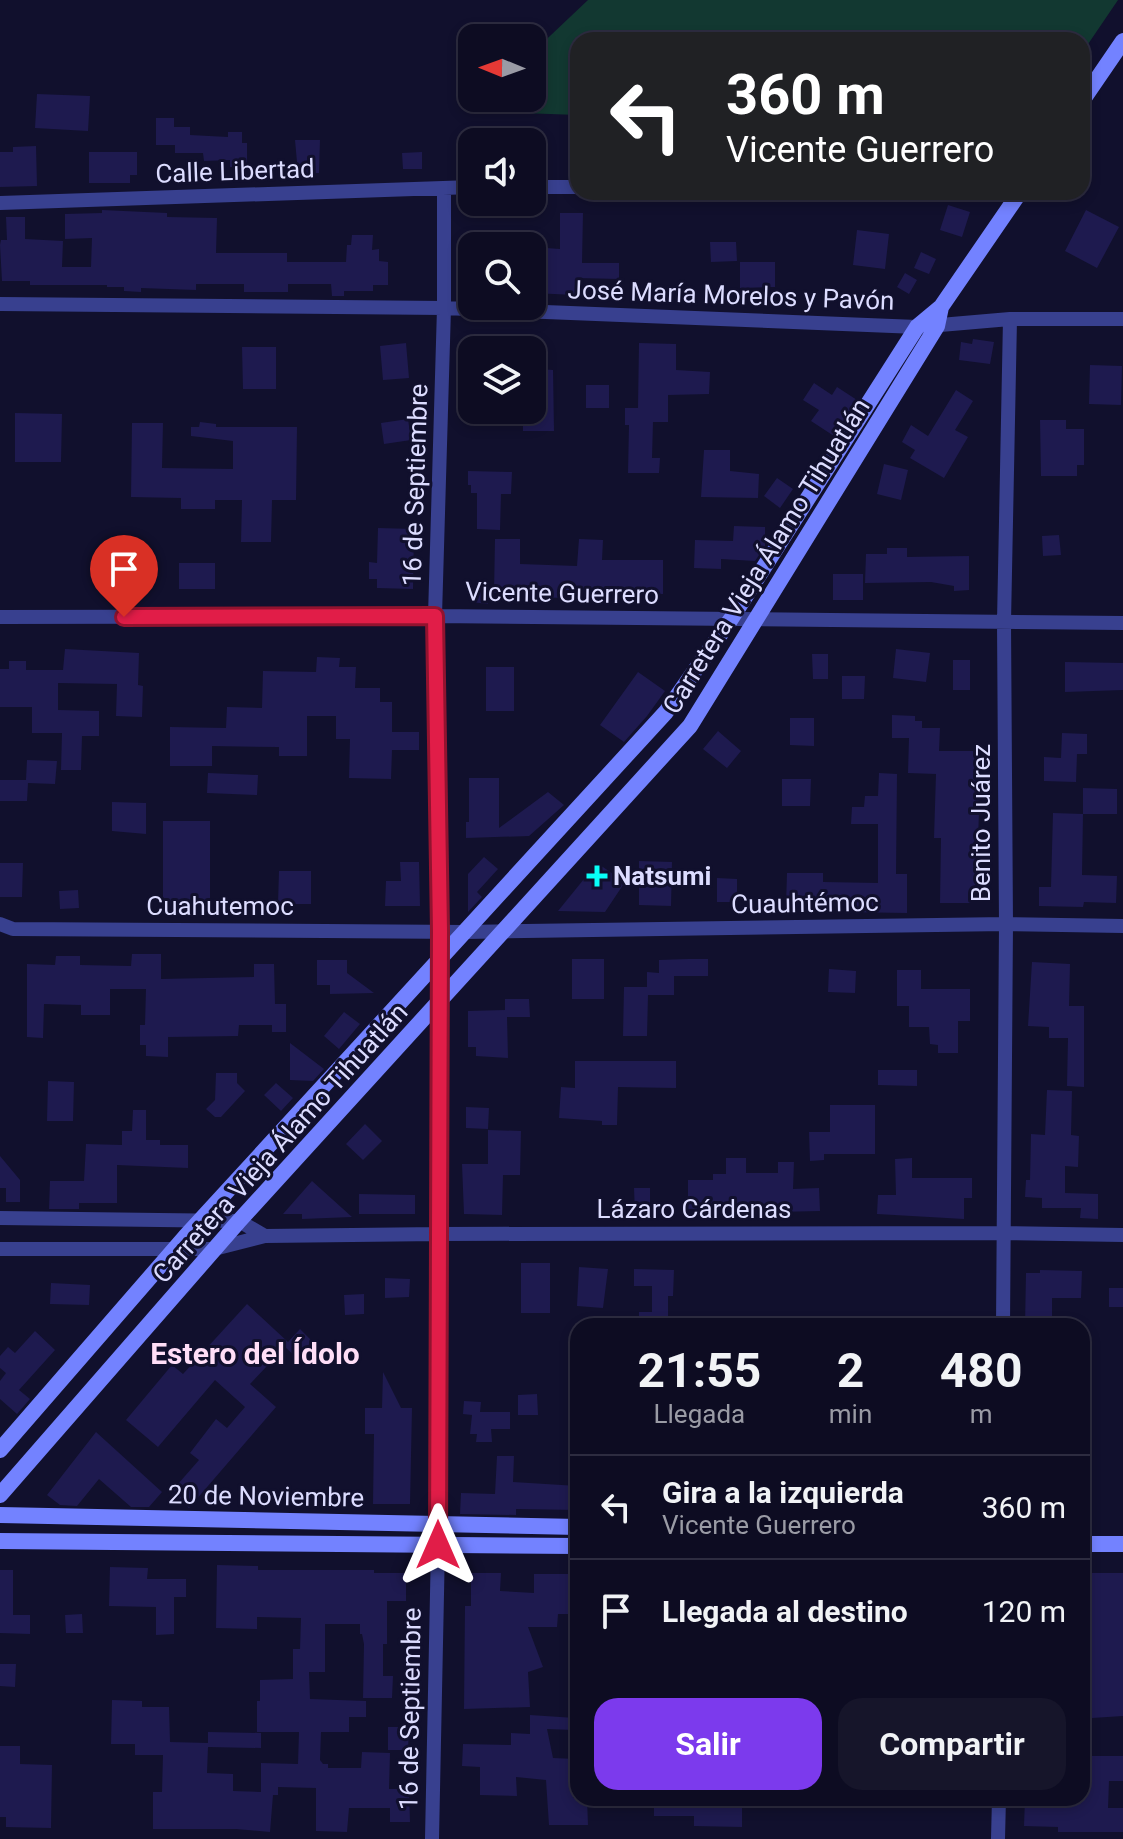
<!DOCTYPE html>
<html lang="es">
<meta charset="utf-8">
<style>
body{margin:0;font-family:Roboto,sans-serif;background:#16152a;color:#f1f3f6;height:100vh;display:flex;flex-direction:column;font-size:30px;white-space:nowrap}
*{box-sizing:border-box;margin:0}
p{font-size:26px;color:#9a9ba5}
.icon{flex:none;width:44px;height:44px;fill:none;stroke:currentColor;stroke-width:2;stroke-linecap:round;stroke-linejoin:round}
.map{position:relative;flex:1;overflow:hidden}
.details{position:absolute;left:570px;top:1318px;width:520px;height:488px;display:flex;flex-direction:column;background:#0d0c22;border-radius:24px;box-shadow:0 4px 12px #0003,0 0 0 2px #2d2c40}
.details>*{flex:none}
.hud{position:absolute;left:570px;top:32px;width:520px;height:168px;border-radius:24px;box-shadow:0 4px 12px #0003,0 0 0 2px #2d2c40;background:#202124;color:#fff;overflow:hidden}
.needle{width:52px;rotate:271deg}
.buttons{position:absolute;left:458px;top:24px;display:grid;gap:16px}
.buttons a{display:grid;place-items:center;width:88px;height:88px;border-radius:16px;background:#0d0c22;box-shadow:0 4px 12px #0003,0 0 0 2px #2d2c40;font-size:40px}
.pin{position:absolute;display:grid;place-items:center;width:68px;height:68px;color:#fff;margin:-82px -34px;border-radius:50% 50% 50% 0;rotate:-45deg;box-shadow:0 0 8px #0007}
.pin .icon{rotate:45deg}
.me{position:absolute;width:88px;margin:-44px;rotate:0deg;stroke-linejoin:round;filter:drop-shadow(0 0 6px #0008)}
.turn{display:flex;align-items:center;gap:28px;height:168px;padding:0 24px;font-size:36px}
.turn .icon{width:104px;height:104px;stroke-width:2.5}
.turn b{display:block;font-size:56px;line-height:68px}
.eta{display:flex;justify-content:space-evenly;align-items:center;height:136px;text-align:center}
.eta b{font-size:48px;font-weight:700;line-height:56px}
.primary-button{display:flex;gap:16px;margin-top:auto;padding:16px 24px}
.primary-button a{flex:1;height:92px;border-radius:24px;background:#7c3aed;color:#fff;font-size:32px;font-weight:700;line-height:92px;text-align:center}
.primary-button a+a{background:#16152a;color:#f1f3f6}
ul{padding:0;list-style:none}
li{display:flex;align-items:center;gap:24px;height:104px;padding:0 24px;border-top:2px solid #2d2c40}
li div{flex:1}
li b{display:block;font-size:30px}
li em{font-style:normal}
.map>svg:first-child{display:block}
.green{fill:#123831}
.building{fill:#1e1a4f}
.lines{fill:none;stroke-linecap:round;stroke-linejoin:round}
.minor{stroke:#38408f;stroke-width:14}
.secondary{stroke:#7382ff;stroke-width:16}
.route-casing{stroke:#92132f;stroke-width:20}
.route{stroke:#e11d48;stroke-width:14}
.poi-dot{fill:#08fff7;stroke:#11102d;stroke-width:3}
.labels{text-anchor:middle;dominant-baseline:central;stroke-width:6;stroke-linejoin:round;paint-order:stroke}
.street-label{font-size:26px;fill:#dcdcff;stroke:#11102d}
.poi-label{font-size:26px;font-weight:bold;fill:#dcdcff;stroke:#11102d;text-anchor:start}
.quarter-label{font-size:30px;font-weight:bold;fill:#ffdef7;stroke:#11102d}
</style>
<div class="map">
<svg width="1123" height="1839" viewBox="0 0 1123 1839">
<rect width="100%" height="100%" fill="#11102d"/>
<path class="green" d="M 588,0 L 1118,0 L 1082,53 L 1082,40 L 578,40 L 578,115 L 469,111 L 483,98 L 532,98 L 532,53 Z"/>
<path class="building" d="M 37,94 L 90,96 L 88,131 L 35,128 Z
M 156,118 L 174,118 L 174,127 L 190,127 L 190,135 L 228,137 L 228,132 L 242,132 L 242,143 L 247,143 L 247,167 L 230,167 L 230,160 L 204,161 L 203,153 L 175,153 L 175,145 L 156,145 Z
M 295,140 L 320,140 L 319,173 L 298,173 Z
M 36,146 L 37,186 L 0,187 L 0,152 L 13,152 L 13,147 Z
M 89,152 L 137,152 L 137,175 L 130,175 L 130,183 L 89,183 Z
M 422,152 L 422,169 L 403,169 L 402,153 Z
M 948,205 L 970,212 L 962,237 L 940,230 Z
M 102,210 L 167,213 L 167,217 L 217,218 L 216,253 L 287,253 L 287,262 L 346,262 L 347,245 L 351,245 L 352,235 L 373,235 L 372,250 L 379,249 L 379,261 L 388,262 L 388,285 L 373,285 L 373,291 L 344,291 L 344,296 L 332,296 L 331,284 L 288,284 L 288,292 L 244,292 L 244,284 L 196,284 L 196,290 L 141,288 L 141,292 L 124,291 L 124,287 L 107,287 L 107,285 L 30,285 L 30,281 L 2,281 L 0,245 L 1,240 L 7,240 L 6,217 L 25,217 L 25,239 L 63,241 L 62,267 L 91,267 L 92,238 L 65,239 L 65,214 L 102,213 Z
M 1086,210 L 1119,227 L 1097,268 L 1065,251 Z
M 560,213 L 583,213 L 582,263 L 619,263 L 619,279 L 577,278 L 576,295 L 532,293 L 532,247 L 560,249 Z
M 857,230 L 889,234 L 885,269 L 853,265 Z
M 710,242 L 736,242 L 737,261 L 711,262 Z
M 921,252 L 936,259 L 929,274 L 914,268 Z
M 740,262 L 775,262 L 775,287 L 740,288 Z
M 905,273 L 917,280 L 909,294 L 897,287 Z
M 973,339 L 994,342 L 990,364 L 959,360 L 961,342 L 972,344 Z
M 406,343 L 409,378 L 383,380 L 380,346 Z
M 639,343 L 676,344 L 676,370 L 710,372 L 709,394 L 668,395 L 668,422 L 653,422 L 652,458 L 660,458 L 659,473 L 628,473 L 629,425 L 625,425 L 625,408 L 638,408 Z
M 242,347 L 276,347 L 276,389 L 243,389 Z
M 1090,365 L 1122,366 L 1121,405 L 1089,404 Z
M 539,369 L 553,370 L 554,431 L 523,431 L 523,426 L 484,426 L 484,410 L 532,410 L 532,388 L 538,388 Z
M 814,383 L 832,395 L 837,387 L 857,400 L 834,436 L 811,421 L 819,410 L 803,400 Z
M 586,385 L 609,385 L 609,408 L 586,408 Z
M 956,390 L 973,401 L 955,430 L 968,437 L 944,478 L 910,458 L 915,450 L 902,442 L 911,425 L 928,436 Z
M 15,413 L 62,414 L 61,462 L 15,462 Z
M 408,419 L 411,440 L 384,444 L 381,423 Z
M 1040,420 L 1066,420 L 1066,429 L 1084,429 L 1084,465 L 1077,465 L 1077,476 L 1041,476 Z
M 200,422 L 216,424 L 216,427 L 297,427 L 296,500 L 272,500 L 271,542 L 241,542 L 242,500 L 215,500 L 215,509 L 181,509 L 181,498 L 131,497 L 132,423 L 163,423 L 162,468 L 233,469 L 233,441 L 191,436 L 191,427 L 199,427 Z
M 704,450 L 730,450 L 730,471 L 759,474 L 758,498 L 701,497 Z
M 884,464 L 908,470 L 901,500 L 877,494 Z
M 468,471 L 512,472 L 511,494 L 501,494 L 500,530 L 477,529 L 477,493 L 471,493 L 471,485 L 468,485 Z
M 777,478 L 793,489 L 780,508 L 764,496 Z
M 734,526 L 765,527 L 765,546 L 755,561 L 721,559 L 721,569 L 694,568 L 695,540 L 733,541 Z
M 378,528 L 414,529 L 413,589 L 377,588 L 377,579 L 369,579 L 369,562 L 377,563 Z
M 1059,535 L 1061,555 L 1043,556 L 1042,536 Z
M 495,539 L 520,539 L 520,564 L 577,566 L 579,539 L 603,540 L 602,560 L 663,560 L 663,594 L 563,592 L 563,598 L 536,597 L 536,590 L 494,593 Z
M 887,548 L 907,548 L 907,557 L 969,556 L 969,590 L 954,591 L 954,586 L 931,582 L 865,583 L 866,554 L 887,554 Z
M 179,563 L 215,563 L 215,589 L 179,589 Z
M 833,574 L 863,574 L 863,600 L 833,600 Z
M 472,588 L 489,589 L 488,604 L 471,602 Z
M 65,649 L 139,653 L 138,685 L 143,686 L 142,717 L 116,716 L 117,684 L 58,683 L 58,710 L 99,711 L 99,736 L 82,736 L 81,770 L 61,770 L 62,733 L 32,733 L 32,707 L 0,707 L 0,669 L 9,669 L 9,661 L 26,661 L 26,670 L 63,670 Z
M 896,649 L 930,653 L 926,682 L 893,678 Z
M 812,654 L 828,654 L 828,679 L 813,679 Z
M 317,657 L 340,658 L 339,667 L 356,667 L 355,688 L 380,688 L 380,702 L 392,702 L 392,732 L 419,732 L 419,750 L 392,750 L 391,779 L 349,778 L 350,739 L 336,739 L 336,716 L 307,716 L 307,756 L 279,756 L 279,747 L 212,746 L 212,766 L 170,766 L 170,727 L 226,728 L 227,707 L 262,708 L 263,671 L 316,672 Z
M 953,660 L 970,660 L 970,690 L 953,690 Z
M 1065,662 L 1123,663 L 1123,690 L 1065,692 Z
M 486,667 L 514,667 L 514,711 L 486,711 Z
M 638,672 L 665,691 L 647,716 L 624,742 L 600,725 Z
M 842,676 L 865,676 L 864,699 L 842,699 Z
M 892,715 L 915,716 L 915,721 L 922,721 L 922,728 L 940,728 L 939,751 L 981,751 L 978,841 L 984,841 L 983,903 L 940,903 L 941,838 L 934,838 L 936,774 L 908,773 L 909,738 L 892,738 Z
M 790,718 L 814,718 L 814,746 L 790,745 Z
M 718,731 L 741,751 L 727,768 L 703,749 Z
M 1062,733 L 1087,734 L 1087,754 L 1077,754 L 1076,782 L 1044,781 L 1044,757 L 1061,758 Z
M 27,760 L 57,761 L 55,784 L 28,783 L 27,801 L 0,801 L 0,780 L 26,780 Z
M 208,773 L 258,775 L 257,795 L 207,793 Z
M 879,773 L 897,774 L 896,874 L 907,874 L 907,913 L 845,912 L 845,906 L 786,906 L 787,873 L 823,873 L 823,882 L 878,883 L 878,824 L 851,824 L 852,807 L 864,807 L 865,796 L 878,796 Z
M 469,778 L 499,778 L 499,828 L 548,792 L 564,805 L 529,836 L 466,838 L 466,822 L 469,822 Z
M 782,779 L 811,779 L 810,806 L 782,806 Z
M 1083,788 L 1117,789 L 1117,814 L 1083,814 Z
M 112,802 L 146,803 L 146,834 L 112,831 Z
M 1053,813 L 1083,814 L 1082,875 L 1117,876 L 1116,903 L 1084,902 L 1083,907 L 1039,906 L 1039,887 L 1051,887 Z
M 163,821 L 210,821 L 210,906 L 163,906 Z
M 484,857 L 498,869 L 477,892 L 482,897 L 468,912 L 468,874 Z
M 639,861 L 672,862 L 671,906 L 639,905 Z
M 400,862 L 419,862 L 420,906 L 385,906 L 386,881 L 401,881 Z
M 0,863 L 23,863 L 22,897 L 0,897 Z
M 597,863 L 625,882 L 605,912 L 558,911 Z
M 279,871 L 311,871 L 311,904 L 278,904 Z
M 717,878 L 737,879 L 737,902 L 717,902 Z
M 78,890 L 79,908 L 60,909 L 59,891 Z
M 132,954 L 161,954 L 161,979 L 254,977 L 254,964 L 274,964 L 275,1004 L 286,1004 L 286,1032 L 272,1032 L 272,1025 L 239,1025 L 238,1036 L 168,1037 L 168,1057 L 146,1056 L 146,1045 L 140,1045 L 140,1025 L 145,1025 L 146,989 L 110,989 L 110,1015 L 81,1015 L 81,1005 L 44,1004 L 43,1038 L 27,1037 L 27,964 L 55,965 L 56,956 L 80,956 L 80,965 L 131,966 Z
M 572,959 L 604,959 L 604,999 L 572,999 Z
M 688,959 L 708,959 L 708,976 L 674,976 L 674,995 L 648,995 L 647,1036 L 623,1036 L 624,987 L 647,987 L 647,972 L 659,973 L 659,960 Z
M 317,960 L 347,960 L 347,973 L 374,993 L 330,994 L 330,985 L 317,985 Z
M 1032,962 L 1070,964 L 1069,1006 L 1084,1006 L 1084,1087 L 1067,1086 L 1068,1038 L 1049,1038 L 1049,1027 L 1028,1026 Z
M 829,969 L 856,971 L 855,993 L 828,992 Z
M 897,970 L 921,970 L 921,989 L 970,989 L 970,1021 L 958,1021 L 958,1053 L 938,1053 L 938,1045 L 930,1044 L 929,1027 L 909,1027 L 909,1006 L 897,1006 Z
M 505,999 L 529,999 L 530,1017 L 507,1017 L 508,1058 L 476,1056 L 476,1047 L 468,1047 L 468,1011 L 505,1010 Z
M 344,1012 L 360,1024 L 339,1049 L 324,1036 Z
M 290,1043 L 324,1069 L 313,1081 L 290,1080 Z
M 575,1061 L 676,1061 L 676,1088 L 618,1087 L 617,1125 L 602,1125 L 602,1121 L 559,1118 L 561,1087 L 575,1088 Z
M 878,1070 L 917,1070 L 917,1086 L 878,1085 Z
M 216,1073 L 237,1073 L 237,1083 L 245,1091 L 221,1117 L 215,1117 L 206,1109 L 215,1100 Z
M 48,1081 L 74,1082 L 73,1121 L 47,1121 Z
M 276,1083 L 293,1098 L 281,1111 L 264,1095 Z
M 1047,1090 L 1072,1091 L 1071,1135 L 1079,1136 L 1078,1167 L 1065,1166 L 1065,1193 L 1098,1194 L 1098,1219 L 1080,1218 L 1081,1208 L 1042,1208 L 1042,1198 L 1025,1197 L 1026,1180 L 1030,1180 L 1031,1134 L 1045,1135 Z
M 830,1105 L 875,1105 L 875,1154 L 824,1154 L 824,1160 L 810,1161 L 809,1132 L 830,1132 Z
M 466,1107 L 489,1108 L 488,1129 L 466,1128 Z
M 133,1110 L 146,1110 L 146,1140 L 160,1140 L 160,1145 L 188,1145 L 188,1168 L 117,1165 L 117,1203 L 79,1203 L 79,1209 L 49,1209 L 50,1181 L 84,1181 L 86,1144 L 122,1145 L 122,1131 L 132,1131 Z
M 365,1124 L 382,1141 L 363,1160 L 346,1144 Z
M 488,1130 L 521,1131 L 520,1175 L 503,1175 L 502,1215 L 464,1214 L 462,1164 L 488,1164 Z
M 0,1156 L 20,1180 L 20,1202 L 6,1202 L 6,1188 L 0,1188 Z
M 726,1158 L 746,1158 L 746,1173 L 778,1173 L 778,1162 L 794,1162 L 793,1189 L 819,1188 L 820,1211 L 776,1212 L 776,1217 L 750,1217 L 749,1204 L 717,1204 L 717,1208 L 688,1209 L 688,1180 L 713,1180 L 713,1174 L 726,1174 Z
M 912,1158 L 912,1178 L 972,1178 L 972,1198 L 964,1198 L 964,1219 L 877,1214 L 878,1195 L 896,1195 L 895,1159 Z
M 312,1181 L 352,1217 L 302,1219 L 302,1214 L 283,1214 Z
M 634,1188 L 650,1188 L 650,1214 L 635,1214 Z
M 359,1194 L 415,1195 L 415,1214 L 359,1214 Z
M 521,1263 L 550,1263 L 550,1313 L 521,1313 Z
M 579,1267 L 608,1269 L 603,1308 L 577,1306 Z
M 634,1269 L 674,1270 L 673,1296 L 668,1296 L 668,1326 L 639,1326 L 639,1312 L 652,1312 L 652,1286 L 634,1286 Z
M 1040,1270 L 1082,1271 L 1081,1298 L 1052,1298 L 1052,1326 L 1025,1326 L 1026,1273 L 1040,1273 Z
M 385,1278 L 410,1279 L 409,1297 L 385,1298 Z
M 51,1283 L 90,1285 L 89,1305 L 50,1304 Z
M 1109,1288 L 1123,1288 L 1123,1307 L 1109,1307 Z
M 364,1294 L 364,1314 L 345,1315 L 344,1295 Z
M 247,1304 L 288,1342 L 300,1329 L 312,1341 L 297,1358 L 285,1347 L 250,1384 L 276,1407 L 189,1508 L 171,1492 L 199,1460 L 190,1453 L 216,1419 L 227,1428 L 245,1407 L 215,1380 L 158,1447 L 126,1420 L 172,1365 L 183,1374 Z
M 35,1331 L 55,1350 L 19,1390 L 30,1399 L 17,1414 L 0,1399 L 0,1381 L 6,1373 L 0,1368 L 0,1356 L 8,1347 L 15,1353 Z
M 383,1372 L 401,1408 L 412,1408 L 410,1504 L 373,1504 L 374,1434 L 365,1434 L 365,1408 L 382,1408 Z
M 537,1394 L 538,1415 L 518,1415 L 518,1395 Z
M 464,1401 L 481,1402 L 480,1412 L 510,1412 L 510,1429 L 491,1429 L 492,1442 L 476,1442 L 477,1434 L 470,1434 L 472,1415 L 463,1414 Z
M 96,1432 L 162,1492 L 149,1507 L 131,1507 L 99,1479 L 77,1506 L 60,1505 L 47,1495 Z
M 497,1456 L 514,1456 L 513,1482 L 578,1486 L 578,1510 L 516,1509 L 516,1515 L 460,1514 L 461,1493 L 495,1494 Z
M 217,1565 L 258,1566 L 258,1570 L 374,1570 L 374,1573 L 406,1573 L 406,1601 L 387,1601 L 387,1644 L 383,1644 L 383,1676 L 393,1676 L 392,1698 L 363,1698 L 364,1644 L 362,1634 L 360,1634 L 360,1624 L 325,1624 L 325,1672 L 309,1672 L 310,1699 L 366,1701 L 366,1717 L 349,1717 L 349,1732 L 321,1732 L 320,1760 L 323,1764 L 328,1764 L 328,1768 L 361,1768 L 362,1752 L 390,1753 L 389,1789 L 409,1789 L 410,1822 L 390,1822 L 390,1808 L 349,1808 L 347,1832 L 316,1831 L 316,1788 L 278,1787 L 278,1795 L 273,1795 L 270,1832 L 236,1829 L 153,1829 L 153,1792 L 162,1792 L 163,1755 L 135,1755 L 135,1744 L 111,1744 L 112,1700 L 142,1701 L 142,1707 L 169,1707 L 170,1742 L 208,1743 L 208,1732 L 261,1733 L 261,1748 L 208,1747 L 207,1773 L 233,1774 L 233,1791 L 261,1792 L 261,1763 L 298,1764 L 299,1732 L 257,1732 L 257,1701 L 260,1701 L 260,1680 L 293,1679 L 293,1649 L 300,1649 L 301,1618 L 257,1617 L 257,1629 L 216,1628 Z
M 110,1567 L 148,1568 L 147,1579 L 186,1579 L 186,1597 L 174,1597 L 174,1634 L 156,1635 L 156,1607 L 109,1606 Z
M 0,1570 L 13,1570 L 13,1615 L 30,1615 L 30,1634 L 0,1633 Z
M 471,1573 L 501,1573 L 500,1591 L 534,1593 L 534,1574 L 575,1574 L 578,1614 L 558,1614 L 557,1627 L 528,1627 L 543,1667 L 528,1672 L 530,1707 L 464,1709 L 465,1606 L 471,1606 Z
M 1086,1573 L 1123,1573 L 1123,1716 L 1092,1718 L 1090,1702 L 1083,1702 L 1082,1608 L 1086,1608 Z
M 82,1614 L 83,1633 L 66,1633 L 65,1615 Z
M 0,1664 L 16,1664 L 15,1687 L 0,1686 Z
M 530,1715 L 575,1718 L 574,1730 L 547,1729 L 553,1758 L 576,1759 L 573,1798 L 587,1798 L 588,1825 L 549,1825 L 546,1780 L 516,1777 L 517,1796 L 480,1795 L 480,1767 L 462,1766 L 463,1744 L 511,1745 L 511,1733 L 530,1734 Z
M 388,1727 L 409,1727 L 408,1750 L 388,1750 Z
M 0,1746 L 20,1746 L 20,1764 L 52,1765 L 51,1828 L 6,1827 L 6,1817 L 0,1817 Z
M 1082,1756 L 1123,1756 L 1123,1781 L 1109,1781 L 1108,1808 L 1123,1808 L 1123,1832 L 1058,1832 L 1058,1827 L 1024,1826 L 1025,1798 L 1082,1798 Z
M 654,1798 L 742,1798 L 742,1827 L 694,1826 L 694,1816 L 654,1816 Z"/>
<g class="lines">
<path class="minor" d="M 532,187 L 578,187
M 0,203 L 472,187
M 0,304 L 444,308 L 917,327 L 1010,319 L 1123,319
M 0,617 L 435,616 L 1123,623
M 0,924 L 13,929 L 465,932 L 1006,924 L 1123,926
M 0,1218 L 239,1221 L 265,1236
M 0,1249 L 214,1249 L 265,1236 L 439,1234 L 1003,1233 L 1123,1235
M 1003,1326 L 1006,924 L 1004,622 L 1010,319
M 432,1839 L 438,1545 L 440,1003 L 435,616 L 444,308 L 444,188
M 998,1839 L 999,1798"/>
<path class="secondary" d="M 1082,101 L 1123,41
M 0,1450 L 185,1237 L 666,712 L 731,619 L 917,327 L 941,307 L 1020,192
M 0,1495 L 239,1221 L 690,726 L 937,326 L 941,307
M 0,1515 L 578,1527
M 0,1541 L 578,1546
M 1082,1544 L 1123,1544"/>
</g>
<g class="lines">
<defs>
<path id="route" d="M 124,617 L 435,616 L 440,931 L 438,1545"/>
</defs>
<use href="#route" class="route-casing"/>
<use href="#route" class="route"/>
</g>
<path class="poi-dot" d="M593 864h8v8h8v8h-8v8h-8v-8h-8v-8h8z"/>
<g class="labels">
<g class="street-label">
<text transform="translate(235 171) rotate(-2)">Calle Libertad</text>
<text transform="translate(731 295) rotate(2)">José María Morelos y Pavón</text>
<text transform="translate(415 485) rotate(-88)">16 de Septiembre</text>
<text transform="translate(766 556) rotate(-58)">Carretera Vieja Álamo Tihuatlán</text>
<text transform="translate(562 593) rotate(1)">Vicente Guerrero</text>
<text transform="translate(981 823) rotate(-90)">Benito Juárez</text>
<text transform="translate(805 903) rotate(-1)">Cuauhtémoc</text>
<text x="220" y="906">Cuahutemoc</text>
<text transform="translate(280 1143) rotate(-48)">Carretera Vieja Álamo Tihuatlán</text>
<text x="694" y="1209">Lázaro Cárdenas</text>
<text transform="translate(266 1496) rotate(1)">20 de Noviembre</text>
<text transform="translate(410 1709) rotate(-89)">16 de Septiembre</text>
</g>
<g class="poi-label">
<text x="613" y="876">Natsumi</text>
</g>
<g class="quarter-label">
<text x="255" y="1353">Estero del Ídolo</text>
</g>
</g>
</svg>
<div class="buttons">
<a><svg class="needle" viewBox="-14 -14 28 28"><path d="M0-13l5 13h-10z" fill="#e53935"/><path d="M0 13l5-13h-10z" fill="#9a9ba5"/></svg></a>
<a><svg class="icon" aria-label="sound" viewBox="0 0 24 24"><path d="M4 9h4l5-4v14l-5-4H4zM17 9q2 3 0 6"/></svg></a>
<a><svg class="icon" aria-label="search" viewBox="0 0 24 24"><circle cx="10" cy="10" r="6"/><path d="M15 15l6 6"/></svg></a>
<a><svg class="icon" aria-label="layers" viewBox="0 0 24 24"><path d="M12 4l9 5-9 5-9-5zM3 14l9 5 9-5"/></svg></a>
</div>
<div class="pin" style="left:124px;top:617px;background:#d93025"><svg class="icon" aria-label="arrive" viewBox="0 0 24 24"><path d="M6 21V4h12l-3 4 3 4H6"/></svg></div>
<svg class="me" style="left:438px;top:1545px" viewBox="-20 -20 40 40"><path d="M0-17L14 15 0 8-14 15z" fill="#e11d48" stroke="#fff" stroke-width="4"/></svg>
<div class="hud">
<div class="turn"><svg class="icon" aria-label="left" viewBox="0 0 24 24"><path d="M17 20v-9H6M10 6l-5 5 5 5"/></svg><div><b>360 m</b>Vicente Guerrero</div></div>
</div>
<section class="details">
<div class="eta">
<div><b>21:55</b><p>Llegada</p></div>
<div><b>2</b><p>min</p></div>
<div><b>480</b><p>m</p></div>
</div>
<ul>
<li><svg class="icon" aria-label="left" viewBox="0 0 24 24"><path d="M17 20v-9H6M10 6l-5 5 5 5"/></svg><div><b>Gira a la izquierda</b><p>Vicente Guerrero</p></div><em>360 m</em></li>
<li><svg class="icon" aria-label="arrive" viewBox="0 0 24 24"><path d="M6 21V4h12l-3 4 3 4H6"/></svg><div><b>Llegada al destino</b></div><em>120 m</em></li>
</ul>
<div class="primary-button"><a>Salir</a><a>Compartir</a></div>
</section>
</div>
